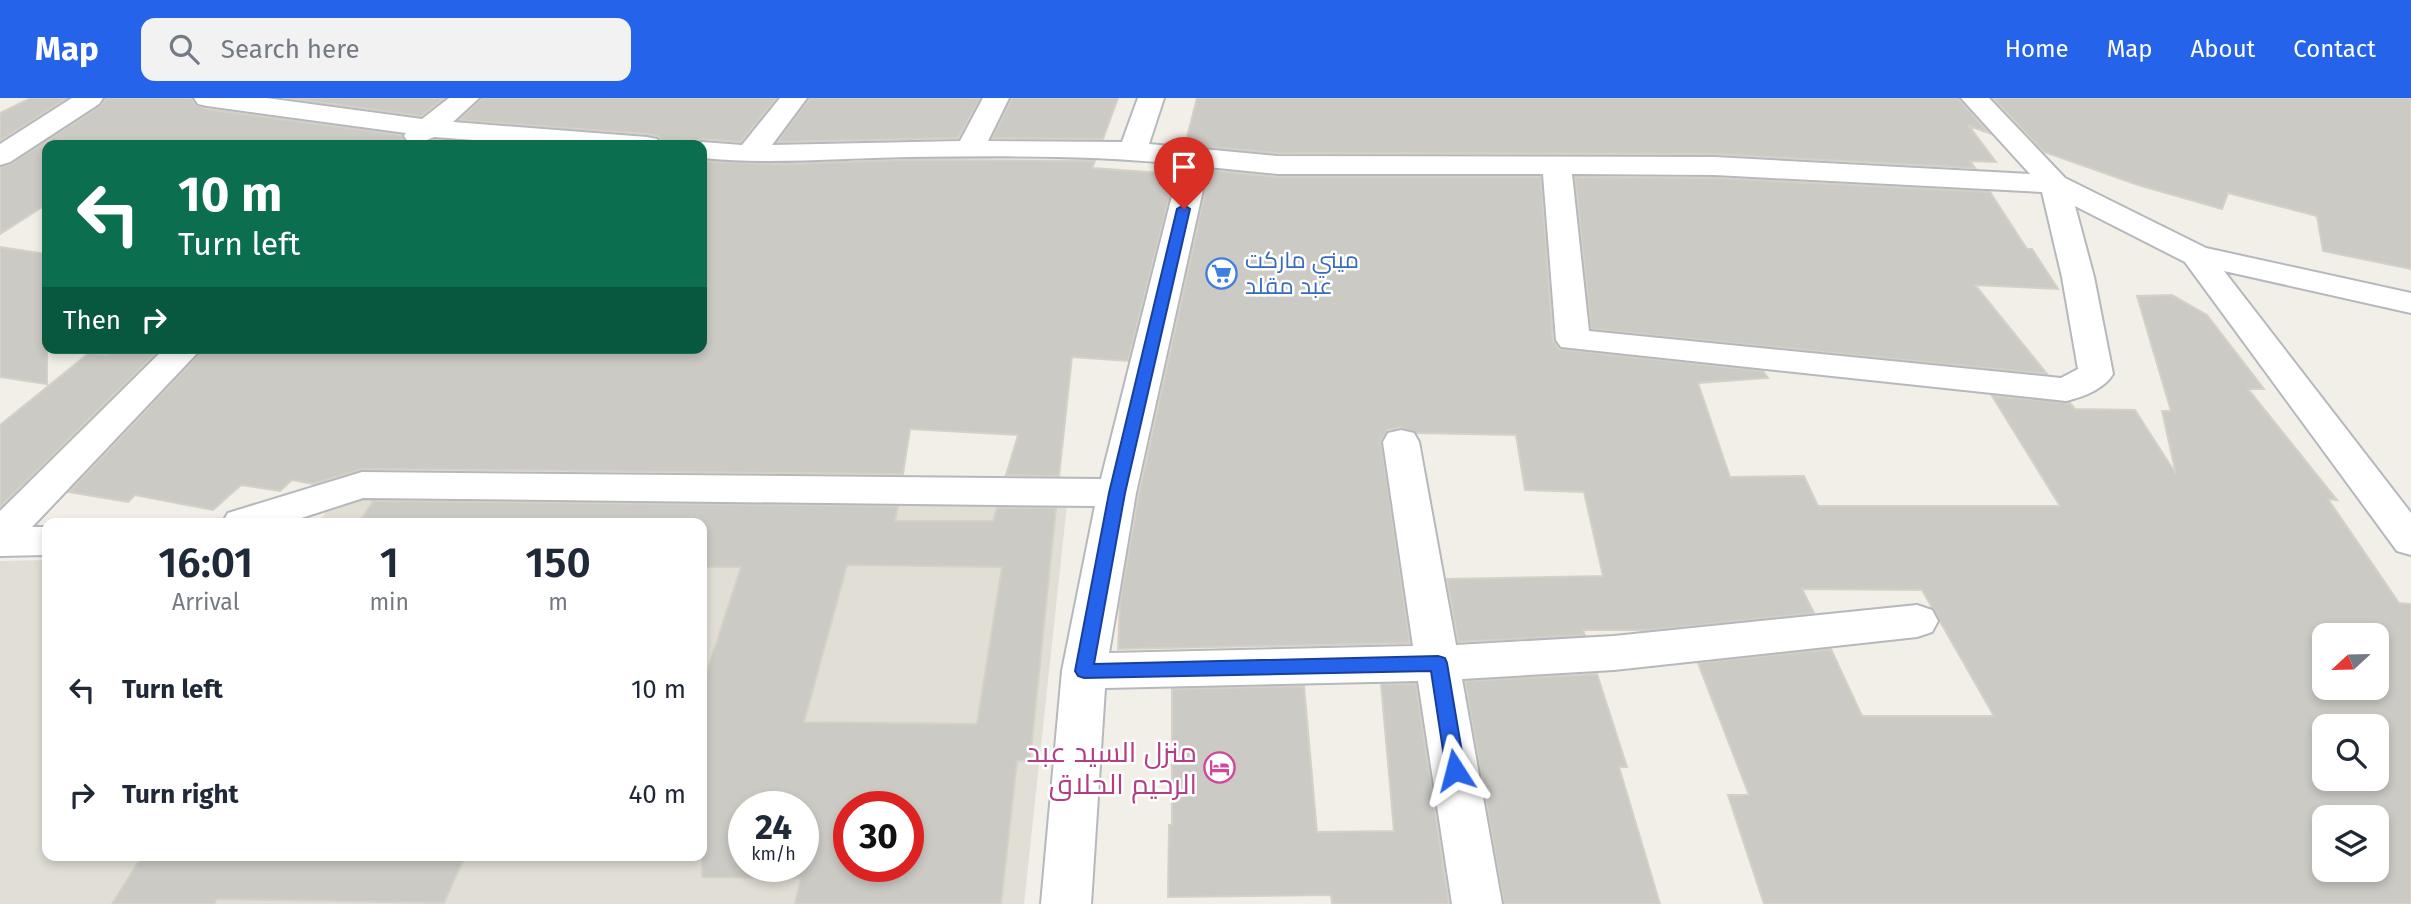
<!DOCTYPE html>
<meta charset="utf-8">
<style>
body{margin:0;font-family:"Fira Sans",Cairo,sans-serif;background:#f2f2f3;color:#1f2937;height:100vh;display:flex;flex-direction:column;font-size:26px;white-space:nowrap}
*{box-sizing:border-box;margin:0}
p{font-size:23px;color:#747a83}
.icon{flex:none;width:38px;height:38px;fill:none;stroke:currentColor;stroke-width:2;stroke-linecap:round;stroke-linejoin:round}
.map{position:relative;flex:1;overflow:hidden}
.drawer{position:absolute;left:42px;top:420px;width:665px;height:343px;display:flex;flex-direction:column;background:#fff;border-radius:14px;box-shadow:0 4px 10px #0003}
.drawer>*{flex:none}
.top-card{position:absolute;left:42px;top:42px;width:665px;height:214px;border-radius:14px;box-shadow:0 4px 10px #0003;background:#0b6e4f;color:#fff;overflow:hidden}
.needle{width:46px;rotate:248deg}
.fabs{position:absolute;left:2312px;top:525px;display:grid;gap:14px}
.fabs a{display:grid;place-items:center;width:77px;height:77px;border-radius:14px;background:#fff;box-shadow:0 4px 10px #0003;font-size:35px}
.speed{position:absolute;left:728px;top:693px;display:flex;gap:14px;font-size:35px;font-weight:700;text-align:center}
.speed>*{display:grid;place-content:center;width:91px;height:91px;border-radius:50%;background:#fff;box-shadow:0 4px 10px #0003;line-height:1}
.speed small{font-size:18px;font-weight:400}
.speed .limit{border:10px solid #d22;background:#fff;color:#111}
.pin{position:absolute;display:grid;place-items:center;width:60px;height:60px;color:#fff;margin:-72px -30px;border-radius:50% 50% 50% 0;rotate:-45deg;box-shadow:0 0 7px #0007}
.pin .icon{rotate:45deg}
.me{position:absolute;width:77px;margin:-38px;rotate:351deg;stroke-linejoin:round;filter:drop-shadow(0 0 5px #0008)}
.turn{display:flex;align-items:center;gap:24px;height:147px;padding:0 21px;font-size:32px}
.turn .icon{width:91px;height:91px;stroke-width:2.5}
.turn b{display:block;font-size:49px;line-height:60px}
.then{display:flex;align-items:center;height:66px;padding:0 21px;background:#0003;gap:14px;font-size:26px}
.eta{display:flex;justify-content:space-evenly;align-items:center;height:119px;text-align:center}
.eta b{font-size:42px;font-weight:600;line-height:49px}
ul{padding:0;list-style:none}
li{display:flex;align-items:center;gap:21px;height:105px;padding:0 21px}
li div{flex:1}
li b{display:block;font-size:26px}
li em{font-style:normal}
header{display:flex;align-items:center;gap:42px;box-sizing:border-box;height:98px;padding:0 35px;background:#2563eb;color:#fff}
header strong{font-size:33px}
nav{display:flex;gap:38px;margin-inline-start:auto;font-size:24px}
.search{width:490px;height:63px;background:#f2f2f3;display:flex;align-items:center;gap:18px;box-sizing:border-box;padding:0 24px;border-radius:14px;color:#747a83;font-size:26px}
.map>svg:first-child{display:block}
.education{fill:#e1ded6;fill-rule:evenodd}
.building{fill:#cccac5;stroke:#d6d1c6;stroke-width:2;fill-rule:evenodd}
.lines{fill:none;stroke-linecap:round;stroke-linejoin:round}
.street-casing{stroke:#b5b8bc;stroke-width:4}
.street{fill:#fff;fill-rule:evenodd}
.route{fill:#2563eb;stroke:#184099;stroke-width:2}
.labels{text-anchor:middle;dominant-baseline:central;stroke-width:5;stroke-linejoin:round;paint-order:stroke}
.shop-label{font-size:23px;fill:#366cbe;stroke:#fff;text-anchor:start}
.near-hotel-label{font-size:28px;fill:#b23c85;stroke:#fff;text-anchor:end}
</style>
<header>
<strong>Map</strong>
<div class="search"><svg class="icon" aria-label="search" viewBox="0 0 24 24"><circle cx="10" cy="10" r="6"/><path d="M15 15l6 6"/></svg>Search here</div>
<nav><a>Home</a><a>Map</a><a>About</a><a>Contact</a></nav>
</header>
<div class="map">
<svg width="2411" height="806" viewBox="0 0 2411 806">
<rect width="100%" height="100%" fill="#f1efe8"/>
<path class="education" d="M 361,397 L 1068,397 L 1024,806 L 0,806 L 0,463 L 47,462 L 47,758 L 702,758 L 702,425 L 318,425 L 332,405 ZM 744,709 L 803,709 L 803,768 L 744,768 ZM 849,709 L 908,709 L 908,768 L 849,768 Z"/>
<path class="building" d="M 31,0 L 67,0 L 0,43 L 0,15 Z
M 106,0 L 191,0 L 196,7 L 206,11 L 402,37 L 406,45 L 411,47 L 47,47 L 47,106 L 0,136 L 0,69 L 11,66 L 100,8 Z
M 286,0 L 445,0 L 421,18 Z
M 482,0 L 777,0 L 741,44 L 702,41 L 688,47 L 663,45 L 658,38 L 647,36 L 459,22 Z
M 810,0 L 973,0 L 980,1 L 958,40 L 777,44 Z
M 1012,0 L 1118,0 L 1103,41 L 992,40 Z
M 1197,0 L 1958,0 L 1989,35 L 1969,28 L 1996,64 L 1970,63 L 1975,70 L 1715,56 L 1278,55 L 1185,47 Z
M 1993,0 L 2411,0 L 2411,171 L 2323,153 L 2317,118 L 2228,95 L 2222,111 L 2138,87 L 2044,54 Z
M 434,42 L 510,47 L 422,47 Z
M 909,62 L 1095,63 L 1092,70 L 1175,76 L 1128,263 L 1072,259 L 1059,378 L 1006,377 L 1018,337 L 910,331 L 903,376 L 362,371 L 313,386 L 292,382 L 280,393 L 241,387 L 213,412 L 135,397 L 128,404 L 69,394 L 205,250 L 702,250 L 702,63 L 780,66 Z
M 1210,72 L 1278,79 L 1541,79 L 1553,242 L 1559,251 L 1763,273 L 1768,280 L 1698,285 L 1730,379 L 1804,378 L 1818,408 L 2060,408 L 1992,298 L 2070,305 L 2075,311 L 2135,312 L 2176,376 L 2162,313 L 2171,313 L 2137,198 L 2172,197 L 2207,217 L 2264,291 L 2248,291 L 2337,402 L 2328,401 L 2399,505 L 2411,506 L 2411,806 L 1764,806 L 1728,697 L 1749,697 L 1698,565 L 1831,551 L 1862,618 L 1994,618 L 1922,492 L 1802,491 L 1814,515 L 1651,532 L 1583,532 L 1585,537 L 1458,544 L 1447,481 L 1603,478 L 1584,394 L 1525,392 L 1516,337 L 1417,335 L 1400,329 L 1387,332 L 1381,343 L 1410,545 L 1118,551 L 1120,503 L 1139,396 ZM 2324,537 L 2376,537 L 2376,590 L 2324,590 ZM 2324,628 L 2376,628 L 2376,681 L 2324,681 ZM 2324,719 L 2376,719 L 2376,772 L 2324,772 Z
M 1575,79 L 1715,80 L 1990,94 L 2027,151 L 2032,151 L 2058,191 L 1975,187 L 2047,276 L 1591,231 Z
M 0,149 L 47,156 L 47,286 L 0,279 Z
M 115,250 L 161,250 L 0,409 L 0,327 L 89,255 L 106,257 Z
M 373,403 L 898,408 L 895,423 L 993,423 L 997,410 L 1056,410 L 1030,662 L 1017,663 L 1001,806 L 795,806 L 801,780 L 702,779 L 702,589 L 741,469 L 702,469 L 702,425 L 359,425 ZM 847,467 L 1002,469 L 977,626 L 804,624 ZM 744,709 L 803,709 L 803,768 L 744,768 ZM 849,709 L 908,709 L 908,768 L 849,768 Z
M 1597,576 L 1627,669 L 1619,669 L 1660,806 L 1504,806 L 1465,583 Z
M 1381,586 L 1416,586 L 1449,806 L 1332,806 L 1331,797 L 1168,799 L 1169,727 L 1172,727 L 1172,591 L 1304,588 L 1317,734 L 1394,733 Z
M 142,758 L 465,758 L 444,805 L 217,801 L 214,806 L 112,806 Z"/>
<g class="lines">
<defs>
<path id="street" d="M 72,0 L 103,0 L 99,6 L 10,64 L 0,67 L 0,46 Z
M 194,0 L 266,0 L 422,21 L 449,0 L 479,0 L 453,24 L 647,39 L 657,41 L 661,47 L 542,47 L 434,39 L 418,46 L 408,44 L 404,38 L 406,35 L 207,8 L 198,6 Z
M 780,0 L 807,0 L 772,47 L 960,43 L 983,0 L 1009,0 L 988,43 L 1122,44 L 1138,0 L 1164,0 L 1149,46 L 1278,58 L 1715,59 L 2030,76 L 1961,0 L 1989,0 L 2065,80 L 2206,150 L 2411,195 L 2411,215 L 2224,173 L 2411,415 L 2411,457 L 2397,453 L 2185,164 L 2075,108 L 2094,179 L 2113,276 C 2104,291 2083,299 2066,303 L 1561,249 L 1556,242 L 1543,76 L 1278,76 L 1208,69 L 1136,395 L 1109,555 L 1413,548 L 1383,344 L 1388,335 L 1401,332 L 1414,335 L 1419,344 L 1456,547 L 1614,538 L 1917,507 L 1932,512 L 1938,523 L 1932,534 L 1917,539 L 1614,572 L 1462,581 L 1502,806 L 1452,806 L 1418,583 L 1105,590 L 1091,806 L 1041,806 L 1062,573 L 1095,408 L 363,400 L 286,425 L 222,425 L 228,415 L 362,374 L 1101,381 L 1180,66 C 1091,57 999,58 909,59 C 840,60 771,67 702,60 L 702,47 L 691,47 L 702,44 L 742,47 ZM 1572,76 L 1715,77 L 2042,94 L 2062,179 L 2078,271 L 2061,280 L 1589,233 Z
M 165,250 L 202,250 L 32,429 L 47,429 L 47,457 L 0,458 L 0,413 Z"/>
</defs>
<use href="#street" class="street-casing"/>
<use href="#street" class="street"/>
</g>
<path class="route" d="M 1184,107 L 1190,111 L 1125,395 L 1094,566 L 1438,558 L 1445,560 L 1447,565 L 1465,672 L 1462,678 L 1455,680 L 1449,678 L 1446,672 L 1431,573 L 1084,580 L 1078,578 L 1075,573 L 1109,395 L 1177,111 Z"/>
<defs>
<symbol id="supermarket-ring" viewBox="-11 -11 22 22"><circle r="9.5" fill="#fff" stroke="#3f7fe0" stroke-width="1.5"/><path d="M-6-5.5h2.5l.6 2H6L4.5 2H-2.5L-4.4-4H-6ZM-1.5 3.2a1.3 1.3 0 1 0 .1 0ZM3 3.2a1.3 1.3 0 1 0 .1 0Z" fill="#3f7fe0"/></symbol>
<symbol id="hotel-ring" viewBox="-11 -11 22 22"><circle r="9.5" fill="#fff" stroke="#d1479c" stroke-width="1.5"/><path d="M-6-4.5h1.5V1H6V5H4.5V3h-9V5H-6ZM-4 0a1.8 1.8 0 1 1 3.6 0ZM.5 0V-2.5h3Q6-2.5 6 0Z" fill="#d1479c"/></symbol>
</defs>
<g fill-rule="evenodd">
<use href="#supermarket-ring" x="1204" y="158" width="35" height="35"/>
<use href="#hotel-ring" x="1202" y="652" width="35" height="35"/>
</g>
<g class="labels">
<g class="shop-label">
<text x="1245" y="162">ميني ماركت<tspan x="1245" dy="26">عبد مقلد</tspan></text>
</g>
<g class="near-hotel-label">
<text x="1197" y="654">منزل السيد عبد<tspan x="1197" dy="32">الرحيم الحلاق</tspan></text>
</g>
</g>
</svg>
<div class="fabs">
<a><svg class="needle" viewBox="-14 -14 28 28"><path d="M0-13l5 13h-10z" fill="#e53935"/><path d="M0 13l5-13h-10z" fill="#747a83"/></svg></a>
<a><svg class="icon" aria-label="search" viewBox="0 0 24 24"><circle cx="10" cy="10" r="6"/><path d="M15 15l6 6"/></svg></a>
<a><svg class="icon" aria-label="layers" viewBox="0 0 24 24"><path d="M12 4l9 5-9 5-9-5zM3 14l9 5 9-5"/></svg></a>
</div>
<div class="speed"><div>24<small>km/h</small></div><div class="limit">30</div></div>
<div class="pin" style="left:1184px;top:111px;background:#d93025"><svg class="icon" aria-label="arrive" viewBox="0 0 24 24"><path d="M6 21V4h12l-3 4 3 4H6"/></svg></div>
<svg class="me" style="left:1455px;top:672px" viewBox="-20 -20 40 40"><path d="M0-17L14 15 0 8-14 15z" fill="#2563eb" stroke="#fff" stroke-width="4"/></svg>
<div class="top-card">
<div class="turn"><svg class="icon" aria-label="left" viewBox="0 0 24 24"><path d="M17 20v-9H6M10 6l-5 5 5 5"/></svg><div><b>10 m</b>Turn left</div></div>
<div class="then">Then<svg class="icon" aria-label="right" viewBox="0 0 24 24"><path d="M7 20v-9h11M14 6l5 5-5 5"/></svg></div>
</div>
<section class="drawer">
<div class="eta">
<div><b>16:01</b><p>Arrival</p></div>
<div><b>1</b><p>min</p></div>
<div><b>150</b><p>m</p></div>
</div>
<ul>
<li><svg class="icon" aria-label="left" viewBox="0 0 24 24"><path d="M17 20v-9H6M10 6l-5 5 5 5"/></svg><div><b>Turn left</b></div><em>10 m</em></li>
<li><svg class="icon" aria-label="right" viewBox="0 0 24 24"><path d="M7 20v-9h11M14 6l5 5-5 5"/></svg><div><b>Turn right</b></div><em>40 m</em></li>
</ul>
</section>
</div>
